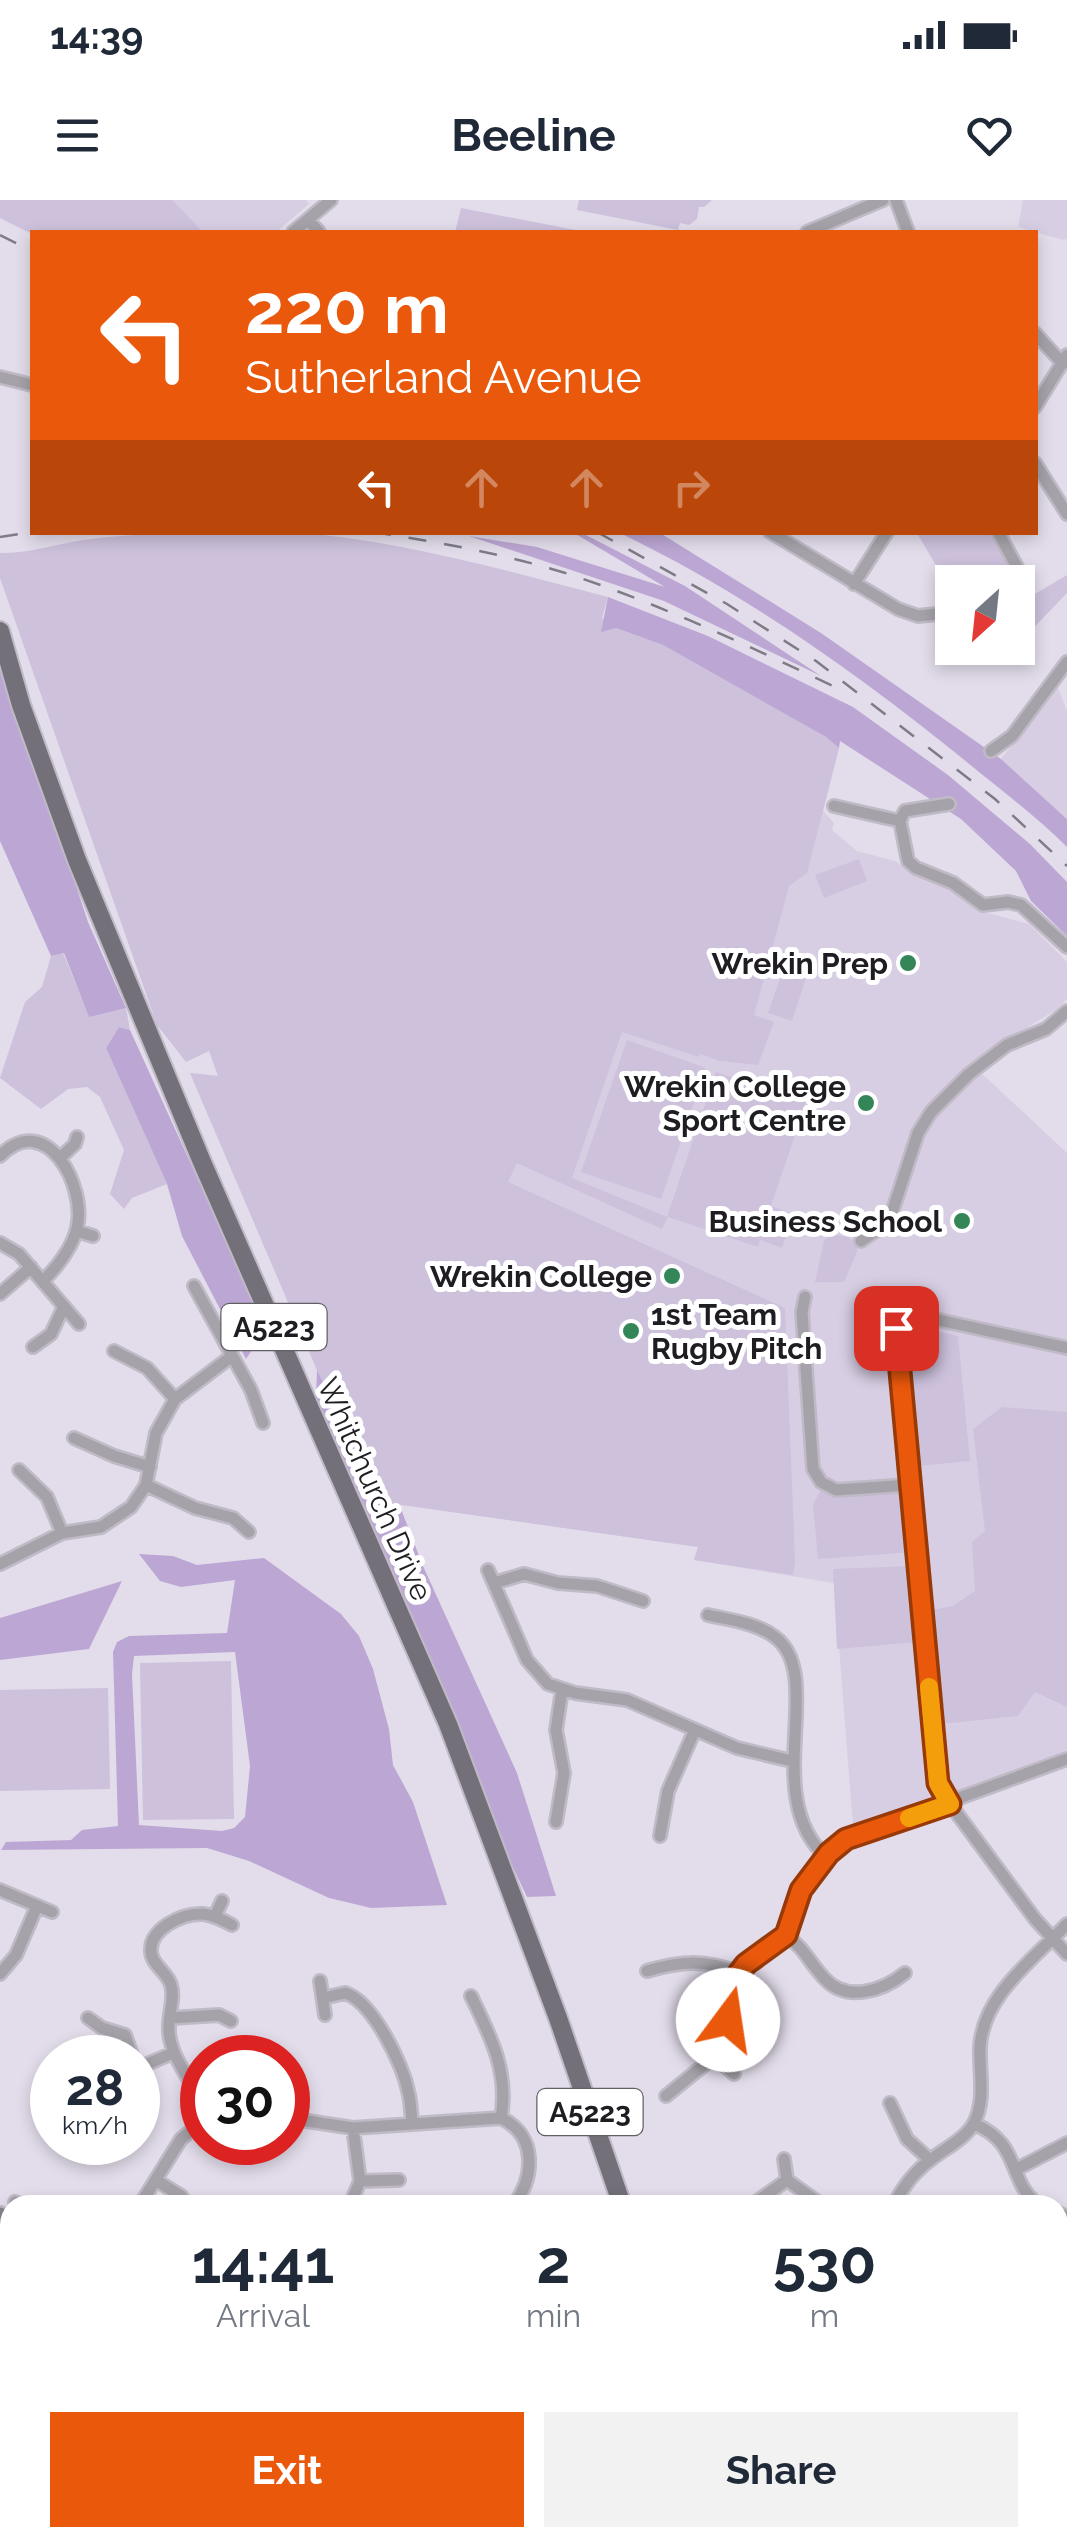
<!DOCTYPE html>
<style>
body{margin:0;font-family:Raleway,sans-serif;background:#f2f2f3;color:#1f2937;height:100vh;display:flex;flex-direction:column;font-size:38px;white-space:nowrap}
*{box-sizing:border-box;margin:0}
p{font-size:32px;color:#747a83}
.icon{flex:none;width:55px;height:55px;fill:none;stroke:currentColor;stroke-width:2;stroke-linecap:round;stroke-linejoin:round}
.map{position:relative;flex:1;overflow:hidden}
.details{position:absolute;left:0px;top:1995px;width:1068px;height:352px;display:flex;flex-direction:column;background:#fff;border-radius:30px 30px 0 0;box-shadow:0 5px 15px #0003}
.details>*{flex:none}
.banner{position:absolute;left:30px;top:30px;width:1008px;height:305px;border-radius:0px;box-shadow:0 5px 15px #0003;background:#ea580c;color:#fff;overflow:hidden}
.needle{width:65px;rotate:207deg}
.tools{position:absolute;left:935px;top:365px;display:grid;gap:20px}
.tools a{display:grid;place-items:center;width:100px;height:100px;border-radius:0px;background:#fff;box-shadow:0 5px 15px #0003;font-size:50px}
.speed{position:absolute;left:30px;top:1835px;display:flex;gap:20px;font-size:50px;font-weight:700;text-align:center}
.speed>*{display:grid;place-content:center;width:130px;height:130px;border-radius:50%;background:#fff;box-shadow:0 5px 15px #0003;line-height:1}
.speed small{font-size:25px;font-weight:400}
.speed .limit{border:15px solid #d22;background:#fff;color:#111}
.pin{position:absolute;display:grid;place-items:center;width:85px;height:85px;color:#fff;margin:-42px;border-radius:20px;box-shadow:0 5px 15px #0006}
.me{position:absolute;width:110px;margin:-55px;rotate:14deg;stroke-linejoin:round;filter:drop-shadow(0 0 8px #0008)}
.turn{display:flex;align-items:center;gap:35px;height:210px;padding:0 50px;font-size:45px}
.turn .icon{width:130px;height:130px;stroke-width:2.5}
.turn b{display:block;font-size:70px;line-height:85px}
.lanes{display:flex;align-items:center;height:95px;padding:0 50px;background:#0003;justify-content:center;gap:50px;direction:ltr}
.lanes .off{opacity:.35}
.eta{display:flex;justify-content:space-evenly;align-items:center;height:170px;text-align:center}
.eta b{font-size:60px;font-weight:700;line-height:70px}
.primary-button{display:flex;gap:20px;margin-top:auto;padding:20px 50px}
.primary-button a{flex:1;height:115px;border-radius:0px;background:#ea580c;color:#fff;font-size:40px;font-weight:700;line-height:115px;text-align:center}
.primary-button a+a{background:#f2f2f3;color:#1f2937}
.status{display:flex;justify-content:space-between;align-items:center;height:70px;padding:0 50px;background:#fff;direction:ltr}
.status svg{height:28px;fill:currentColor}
header{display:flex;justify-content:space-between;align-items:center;height:130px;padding:0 50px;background:#fff;font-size:45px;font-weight:700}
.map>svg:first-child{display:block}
.built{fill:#d8cee4}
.green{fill:#cdc1dc}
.forest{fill:#bca7d4;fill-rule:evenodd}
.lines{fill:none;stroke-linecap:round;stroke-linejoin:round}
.street-casing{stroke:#c0bac7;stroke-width:16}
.secondary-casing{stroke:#c0bac7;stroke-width:20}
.primary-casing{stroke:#c0bac7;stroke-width:22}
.street{stroke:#a5a3a9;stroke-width:11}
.secondary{stroke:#89858e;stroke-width:15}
.primary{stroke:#74707a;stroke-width:18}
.rail{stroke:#7f7b85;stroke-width:2.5;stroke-dasharray:18 18;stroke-linecap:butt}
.route-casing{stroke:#983908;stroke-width:25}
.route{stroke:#ea580c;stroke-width:18}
.slow{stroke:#f59e0b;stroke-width:18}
.poi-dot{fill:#348658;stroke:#fff;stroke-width:4}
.labels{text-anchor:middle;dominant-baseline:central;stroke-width:10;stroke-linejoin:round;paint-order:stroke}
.shield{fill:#fff;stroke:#626064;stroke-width:2.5}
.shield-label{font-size:28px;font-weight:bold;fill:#1f1c22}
.poi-label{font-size:30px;font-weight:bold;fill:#1f1c22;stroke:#fff;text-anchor:end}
.street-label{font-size:30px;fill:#1f1c22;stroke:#fff}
</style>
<div class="status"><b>14:39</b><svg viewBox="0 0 49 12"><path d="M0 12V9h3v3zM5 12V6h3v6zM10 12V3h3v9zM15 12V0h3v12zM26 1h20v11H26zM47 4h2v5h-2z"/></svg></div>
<header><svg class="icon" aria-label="menu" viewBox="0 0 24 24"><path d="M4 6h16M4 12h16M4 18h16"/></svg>Beeline<svg class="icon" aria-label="heart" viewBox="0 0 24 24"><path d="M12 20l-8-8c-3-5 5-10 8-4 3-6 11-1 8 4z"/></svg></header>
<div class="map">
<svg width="1067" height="2347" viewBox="0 0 1067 2347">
<rect width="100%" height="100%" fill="#e3ddeb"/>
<path class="built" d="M 0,0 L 306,0 L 309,4 L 276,32 L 32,34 L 0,18 Z
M 1023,0 L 1067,0 L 1067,39 L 1063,40 L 1018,27 Z
M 616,428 L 663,445 L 826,537 L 839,548 L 823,611 L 834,623 L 832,630 L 857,651 L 895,661 L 921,679 L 954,692 L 980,711 L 1029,724 L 1067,762 L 1067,799 L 1057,809 L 1014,836 L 976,868 L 1067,953 L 1067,1551 L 977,1586 L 853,1626 L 834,1383 L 694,1360 L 698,1347 L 381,1302 L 317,1170 L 190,873 L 219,876 Z
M 1058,488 L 1067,511 L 1067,619 L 1001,559 Z
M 354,2338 L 417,2338 L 431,2345 L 481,2347 L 303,2347 Z"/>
<path class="green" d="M 0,0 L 172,0 L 203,32 L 32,34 L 0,18 Z
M 579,0 L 712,0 L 704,7 L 699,7 L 697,19 L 689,25 L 680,23 L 678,30 L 577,10 Z
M 461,8 L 586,32 L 455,32 Z
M 292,332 C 399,340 505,370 608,397 L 602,418 L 616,428 L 663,445 L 826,537 L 839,548 L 807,673 L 789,686 L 754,815 L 774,822 L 758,865 L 720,861 L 700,854 L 699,857 L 622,832 L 572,978 L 667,1017 L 716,872 L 806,902 L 771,1006 L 793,1014 L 782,1048 L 760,1040 L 758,1047 L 668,1017 L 662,1029 L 517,963 L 508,982 L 785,1108 L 795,1361 L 793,1375 L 694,1360 L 698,1347 L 381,1302 L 317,1170 L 190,873 L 218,876 L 209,851 L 186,862 L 157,825 L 0,378 L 0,353 C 31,354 61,342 91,339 C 158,331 225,333 292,332 Z
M 917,333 L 991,333 L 1028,398 L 1067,375 L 1067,393 L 1018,444 L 1018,382 L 952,382 L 952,426 L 948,423 L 941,374 Z
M 859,659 L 867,681 L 824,698 L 815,675 Z
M 63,753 L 89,816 L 126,808 L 130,830 L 119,827 L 106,848 L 167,984 L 132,998 L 124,1009 L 110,994 L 124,950 L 100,897 L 87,887 L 68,889 L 41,909 L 0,878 L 25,802 L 42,787 L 51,756 Z
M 784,767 L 807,775 L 792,821 L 768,813 Z
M 627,840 L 706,868 L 661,999 L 581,972 Z
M 830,1034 L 848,1037 L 856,1043 L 857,1052 L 844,1082 L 815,1082 L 824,1041 Z
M 918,1127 L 958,1136 L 970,1261 L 917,1266 L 906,1139 Z
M 1002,1207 L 1067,1212 L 1067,1507 L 1035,1492 L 1018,1516 L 941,1524 L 932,1410 L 953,1406 L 975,1391 L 972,1342 L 985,1331 L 973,1229 Z
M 822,1288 L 835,1296 L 898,1292 L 907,1298 L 912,1352 L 818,1359 L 813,1304 Z
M 911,1366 L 918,1442 L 837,1449 L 833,1369 Z
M 231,1461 L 234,1619 L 143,1620 L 140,1463 Z
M 108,1488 L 110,1589 L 0,1591 L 0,1490 Z
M 1067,2194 L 1067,2303 L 1058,2302 L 1058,2214 Z"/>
<path class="forest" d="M 574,333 L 582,333 L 685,386 L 821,476 L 664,401 L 469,336 L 537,347 L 665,387 Z
M 620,333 L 660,333 L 821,433 L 1001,559 L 1067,619 L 1067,647 C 1037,617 1002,591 968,563 C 860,475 746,394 620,333 Z
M 608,397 L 708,436 L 853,507 L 948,575 L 1030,644 L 1067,682 L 1067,736 L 1031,701 L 1016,671 L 961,619 L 840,541 L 839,548 L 826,537 L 663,445 L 616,428 L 601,432 Z
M 0,457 L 88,722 L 126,808 L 89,817 L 64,753 L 51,756 L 0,641 Z
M 119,827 L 130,830 L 266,1129 L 246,1159 L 182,1036 L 167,984 L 106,848 Z
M 317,1170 L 381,1302 L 399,1304 L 423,1366 L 517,1573 L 556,1696 L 527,1697 L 502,1644 L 316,1197 Z
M 139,1354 L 173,1356 L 197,1365 L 264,1358 L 341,1414 L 359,1436 L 373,1469 L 389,1529 L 393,1565 L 413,1602 L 447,1705 L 371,1708 L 329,1698 L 249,1661 L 207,1648 L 1,1650 L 6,1642 L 71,1640 L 82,1630 L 118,1626 L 113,1452 L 117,1442 L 129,1436 L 227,1433 L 235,1380 L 181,1387 L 160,1381 ZM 235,1452 L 250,1566 L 245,1617 L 234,1628 L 222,1631 L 139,1625 L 132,1474 L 134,1456 Z
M 122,1381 L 89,1449 L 0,1460 L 0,1418 Z
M 0,2028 L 10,2035 L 10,2217 L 0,2215 Z
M 1058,2336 L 1067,2337 L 1067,2347 L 1013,2342 L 1013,2347 L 776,2347 L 775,2338 Z
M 434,2338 L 502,2338 L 553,2346 L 613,2343 L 638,2347 L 431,2345 Z"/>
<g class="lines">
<defs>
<path id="street" d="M 896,0 L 908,32
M 308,20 L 319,32
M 293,32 L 331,0
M 807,32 L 883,0
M 1035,133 L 1063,164
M 0,177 L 32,185
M 1035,207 L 1067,155
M 1035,263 L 1067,314
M 770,332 L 898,409 L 918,416 L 937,414
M 998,332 L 1025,382
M 854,384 L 887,332
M 991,551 L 1012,536 L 1067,462
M 949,604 L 905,611 L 900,621 L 908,661 L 916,668 L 953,683 L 983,705 L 1008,702 L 1021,705 L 1067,747
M 834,606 L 900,621
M 0,956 C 46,909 87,986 77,1028 C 72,1049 58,1066 43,1081
M 60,958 L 75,944 L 77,937
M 77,1031 L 93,1036
M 861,1041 L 889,1022 L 918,933 L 931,912 L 969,874 L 1007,845 L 1046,829 L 1067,811
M 0,1043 L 19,1054 L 79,1124
M 194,1086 L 251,1190 L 263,1223
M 0,1094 L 31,1067
M 805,1097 L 802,1112 L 813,1269 L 821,1282 L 836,1290 L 910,1285
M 33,1147 L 51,1134 L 64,1106
M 1067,1148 L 911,1114 L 901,1116 L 897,1129 L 938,1583 L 950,1604 L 1035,1719 L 1067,1754
M 114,1151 L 147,1168 L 175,1199
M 74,1238 L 114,1256 L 150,1267
M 19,1270 L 47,1297 L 62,1333
M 146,1285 L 195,1308 L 233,1318 L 249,1332
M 0,1364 L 62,1333 L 101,1327 L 131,1307 L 146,1285 L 156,1233 L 175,1199 L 232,1156
M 488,1370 L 527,1460 L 548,1484 L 575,1493 L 627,1500 L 737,1548 L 792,1561
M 494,1383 L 524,1374 L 558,1383 L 597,1386 L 643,1401
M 708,1415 C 730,1420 757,1423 775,1437 C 827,1476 759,1596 826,1657
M 556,1622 L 564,1573 L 556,1530 L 562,1490
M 660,1636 L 668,1591 L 694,1532
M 0,1690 L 52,1712
M 215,1716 L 222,1701
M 786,1735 C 805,1749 809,1762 824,1778 C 846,1803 883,1791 905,1773
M 647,1771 C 681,1761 706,1759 739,1773
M 0,1774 L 16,1755 L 37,1706
M 320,1781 L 325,1815
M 471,1796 C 491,1837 509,1872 501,1918
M 323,1798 L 345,1793 C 372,1801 403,1864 408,1891 C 411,1901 411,1912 412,1923
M 88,1818 L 102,1828 L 125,1835 L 133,1858
M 171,1818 L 219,1815 L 231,1821
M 715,1857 L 734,1874
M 138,1868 L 173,1853
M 41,1892 L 52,1902
M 666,1896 L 720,1852 L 727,1831 L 733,1787 L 739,1773 L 786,1735 L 796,1702 L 809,1678 L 846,1639 L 1067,1559
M 202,1903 C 190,1878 167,1853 169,1825 C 169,1813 175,1797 171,1785 C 168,1773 152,1765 151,1752 C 149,1729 182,1713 203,1714 C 213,1715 223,1720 232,1725
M 890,1903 L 907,1939 L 930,1960
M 288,1918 L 353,1928 L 501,1918 C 537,1935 535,1976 514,2005
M 974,1924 C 1022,1943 1007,1983 1039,2005
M 1017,1969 L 1067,1943
M 156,1980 L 181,1996 L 188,2005
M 787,1980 L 822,2005
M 360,1981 L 399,1980
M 15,2002 L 19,2005
M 140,2005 L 181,1939 L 202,1922
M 350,2005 L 360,1981 L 353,1928
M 752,2005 L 787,1980 L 784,1959
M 894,2005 C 903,1986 916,1970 933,1958 C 946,1948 966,1938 974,1923 C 986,1900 979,1871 980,1847 C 983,1795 1034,1759 1067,1724
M 1058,2013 L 1067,2017
M 0,2296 L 10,2292
M 53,2347 L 55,2338
M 277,2347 L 278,2338"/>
<path id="secondary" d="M 0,2015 L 10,2023
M 1058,2323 L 1067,2324"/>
<path id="primary" d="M 0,431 L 21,505 L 77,660 L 202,962 L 448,1524 L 558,1818 L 622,2005
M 684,2338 L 696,2347
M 741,2347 L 754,2338"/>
</defs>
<use href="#street" class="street-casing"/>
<use href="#secondary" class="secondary-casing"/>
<use href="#primary" class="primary-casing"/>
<use href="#street" class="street"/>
<use href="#secondary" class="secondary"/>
<use href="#primary" class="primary"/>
<path class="rail" d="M 0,35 L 32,51
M 373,332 C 437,342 500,353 562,372 C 656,402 744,444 833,486
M 597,332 L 727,404 L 816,461 L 995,599 L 1067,666
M 0,337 L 32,332"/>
</g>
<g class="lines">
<defs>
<path id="route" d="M 728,1820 L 733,1786 L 739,1773 L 746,1764 L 786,1735 L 801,1690 L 829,1653 L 846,1639 L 950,1604 L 938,1583 L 896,1128"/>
</defs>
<use href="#route" class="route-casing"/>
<use href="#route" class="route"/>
<path class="slow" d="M 909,1618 L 950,1604 L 938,1583 L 929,1487"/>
</g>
<g class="poi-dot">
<circle cx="908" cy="763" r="10"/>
<circle cx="866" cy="903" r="10"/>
<circle cx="962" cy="1021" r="10"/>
<circle cx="672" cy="1076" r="10"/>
<circle cx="631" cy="1131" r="10"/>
</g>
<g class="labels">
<g class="shield">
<rect x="221.5" y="1104" width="105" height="46" rx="8"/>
<rect x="537.5" y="1889" width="105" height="46" rx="8"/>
</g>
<g class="shield-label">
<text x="274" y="1127">A5223</text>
<text x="590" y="1912">A5223</text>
</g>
<g class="poi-label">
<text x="888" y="763">Wrekin Prep</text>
<text x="846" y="886">Wrekin College<tspan x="846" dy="34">Sport Centre</tspan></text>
<text x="942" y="1021">Business School</text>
<text x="652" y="1076">Wrekin College</text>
<text x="651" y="1114" text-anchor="start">1st Team<tspan x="651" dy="34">Rugby Pitch</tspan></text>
</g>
<g class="street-label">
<text transform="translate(375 1289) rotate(66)">Whitchurch Drive</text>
</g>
</g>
</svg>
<div class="tools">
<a><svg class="needle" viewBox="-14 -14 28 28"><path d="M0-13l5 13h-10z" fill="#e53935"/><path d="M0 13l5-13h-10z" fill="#747a83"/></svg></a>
</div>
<div class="speed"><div>28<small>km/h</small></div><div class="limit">30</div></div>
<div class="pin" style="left:896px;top:1128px;background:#d93025"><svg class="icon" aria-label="arrive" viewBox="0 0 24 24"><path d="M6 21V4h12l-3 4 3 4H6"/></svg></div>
<svg class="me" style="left:728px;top:1820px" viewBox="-20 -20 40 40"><circle r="19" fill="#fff"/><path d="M0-13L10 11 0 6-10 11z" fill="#ea580c"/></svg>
<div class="banner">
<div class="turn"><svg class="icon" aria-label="left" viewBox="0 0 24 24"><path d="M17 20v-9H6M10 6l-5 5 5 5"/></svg><div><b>220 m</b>Sutherland Avenue</div></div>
<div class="lanes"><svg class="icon" aria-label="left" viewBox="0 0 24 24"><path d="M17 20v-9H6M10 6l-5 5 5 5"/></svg><svg class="icon off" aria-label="ahead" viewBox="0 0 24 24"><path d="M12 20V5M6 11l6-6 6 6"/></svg><svg class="icon off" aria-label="ahead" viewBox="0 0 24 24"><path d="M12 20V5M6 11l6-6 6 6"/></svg><svg class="icon off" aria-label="right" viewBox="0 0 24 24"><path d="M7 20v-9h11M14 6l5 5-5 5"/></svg></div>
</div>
<section class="details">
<div class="eta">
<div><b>14:41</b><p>Arrival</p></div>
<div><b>2</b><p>min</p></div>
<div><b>530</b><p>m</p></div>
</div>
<div class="primary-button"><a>Exit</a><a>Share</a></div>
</section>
</div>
